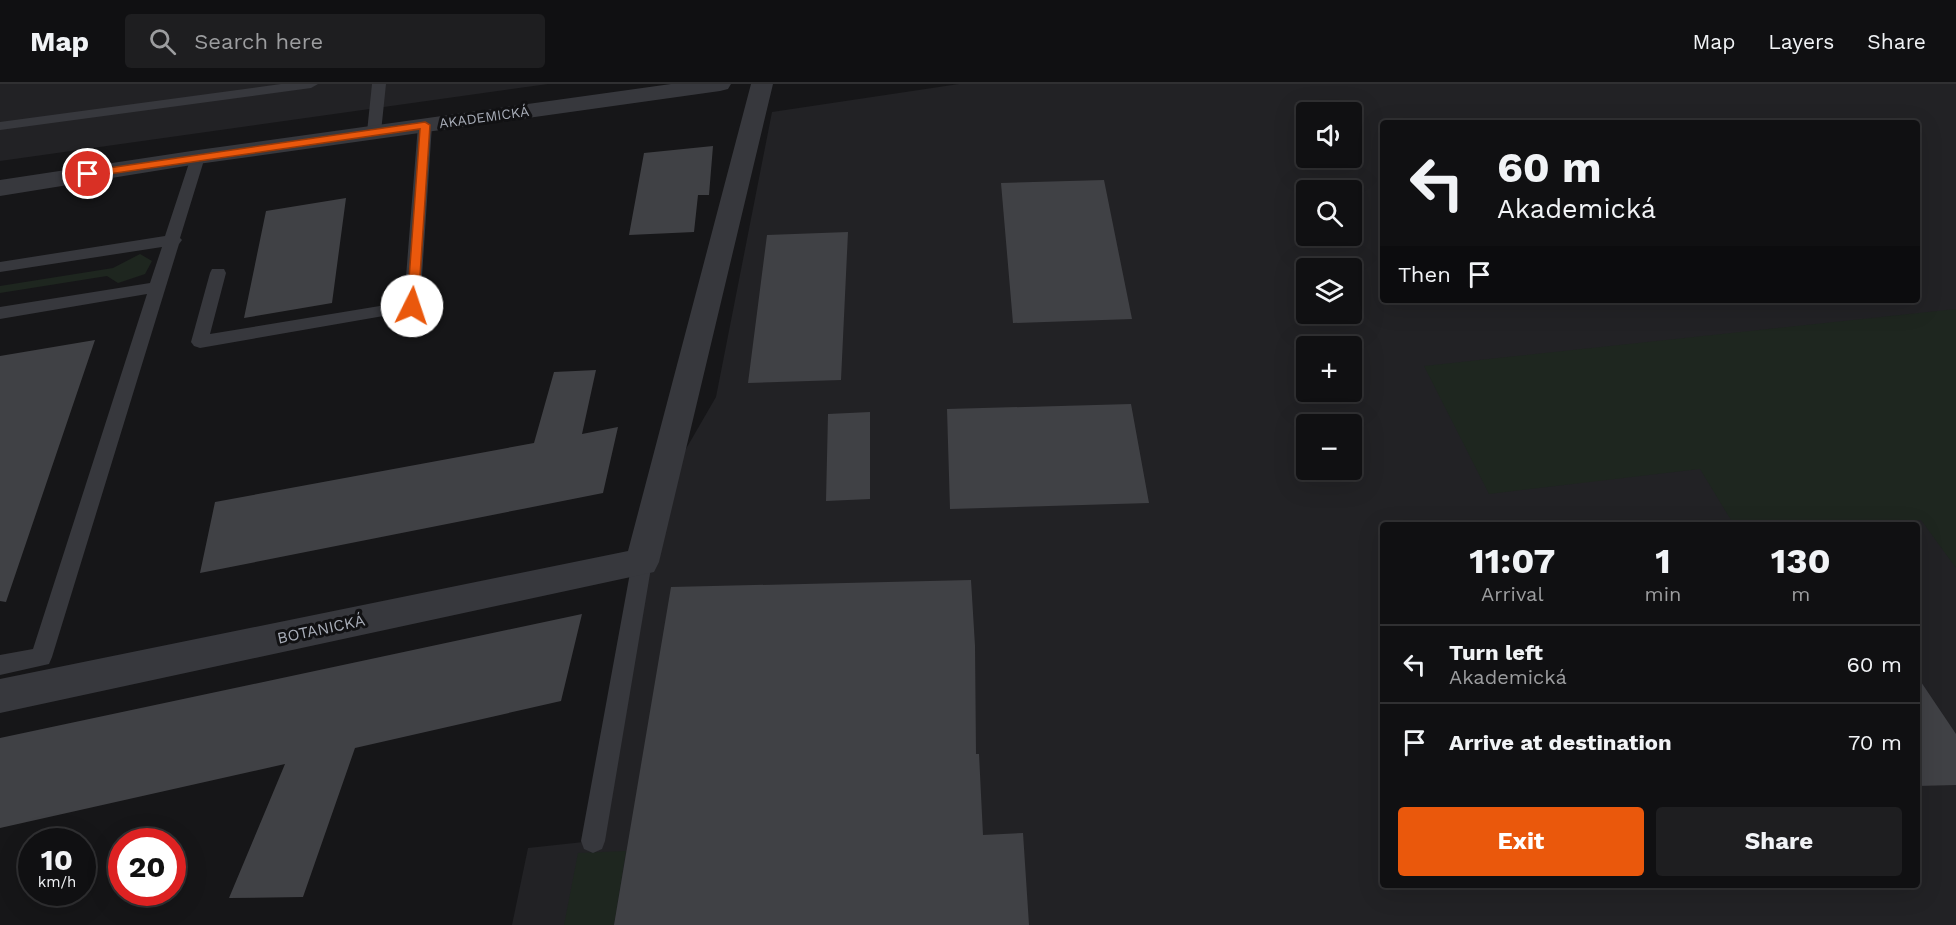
<!DOCTYPE html>
<meta charset="utf-8">
<style>
body{margin:0;font-family:"Work Sans",sans-serif;background:#1e1e20;color:#f1f3f6;height:100vh;display:flex;flex-direction:column;font-size:22px;white-space:nowrap}
*{box-sizing:border-box;margin:0}
p{font-size:20px;color:#9c9d9f}
.icon{flex:none;width:33px;height:33px;fill:none;stroke:currentColor;stroke-width:2;stroke-linecap:round;stroke-linejoin:round}
.map{position:relative;flex:1;overflow:hidden}
.sheet{position:absolute;left:1380px;top:438px;width:540px;height:366px;display:flex;flex-direction:column;background:#101012;border-radius:6px;box-shadow:0 6px 24px #0002,0 0 0 2px #303032}
.sheet>*{flex:none}
.guide{position:absolute;left:1380px;top:36px;width:540px;height:183px;border-radius:6px;box-shadow:0 6px 24px #0002,0 0 0 2px #303032;background:#101012;color:#f1f3f6;overflow:hidden}
.buttons{position:absolute;left:1296px;top:18px;display:grid;gap:12px}
.buttons a{display:grid;place-items:center;width:66px;height:66px;border-radius:6px;background:#101012;box-shadow:0 6px 24px #0002,0 0 0 2px #303032;font-size:30px}
.speed{position:absolute;left:18px;top:744px;display:flex;gap:12px;font-size:30px;font-weight:700;text-align:center}
.speed>*{display:grid;place-content:center;width:78px;height:78px;border-radius:50%;background:#101012;box-shadow:0 6px 24px #0002,0 0 0 2px #303032;line-height:1}
.speed small{font-size:15px;font-weight:400}
.speed .limit{border:9px solid #d22;background:#fff;color:#111}
.pin{position:absolute;display:grid;place-items:center;width:51px;height:51px;color:#fff;margin:-26px;border:3px solid #fff;border-radius:50%;box-shadow:0 2px 6px #0007}
.me{position:absolute;width:66px;margin:-33px;rotate:4deg;stroke-linejoin:round;filter:drop-shadow(0 0 4px #0008)}
.turn{display:flex;align-items:center;gap:21px;height:126px;padding:0 18px;font-size:27px}
.turn .icon{width:78px;height:78px;stroke-width:2.5}
.turn b{display:block;font-size:42px;line-height:51px}
.then{display:flex;align-items:center;height:57px;padding:0 18px;background:#0003;gap:12px;font-size:22px}
.eta{display:flex;justify-content:space-evenly;align-items:center;height:102px;text-align:center}
.eta b{font-size:36px;font-weight:700;line-height:42px}
.cta{display:flex;gap:12px;margin-top:auto;padding:12px 18px}
.cta a{flex:1;height:69px;border-radius:6px;background:#ea580c;color:#fff;font-size:24px;font-weight:700;line-height:69px;text-align:center}
.cta a+a{background:#1e1e20;color:#f1f3f6}
ul{padding:0;list-style:none}
li{display:flex;align-items:center;gap:18px;height:78px;padding:0 18px;border-top:2px solid #303032}
li div{flex:1}
li b{display:block;font-size:22px}
li em{font-style:normal}
header{display:flex;align-items:center;gap:36px;box-sizing:border-box;height:84px;padding:0 30px;background:#101012;border-bottom:2px solid #303032}
header strong{font-size:28px}
nav{display:flex;gap:33px;margin-inline-start:auto;font-size:21px}
.search{width:420px;height:54px;background:#1e1e20;display:flex;align-items:center;gap:15px;box-sizing:border-box;padding:0 21px;border-radius:6px;color:#9c9d9f;font-size:22px}
.map>svg:first-child{display:block}
.built{fill:#222225;fill-rule:evenodd}
.green{fill:#1e261f}
.building{fill:#404145}
.lines{fill:none;stroke-linecap:round;stroke-linejoin:round}
.service{fill:#37383d;fill-rule:evenodd}
.minor{fill:#37383d;fill-rule:evenodd}
.route{fill:#ea580c;stroke:#983908;stroke-width:1.5}
.labels{text-anchor:middle;dominant-baseline:central;stroke-width:6;stroke-linejoin:round;paint-order:stroke}
.far-street-label{font-size:14px;fill:#a8adb8;stroke:#111113}
.street-label{font-size:16px;fill:#a8adb8;stroke:#111113}
</style>
<header>
<strong>Map</strong>
<div class="search"><svg class="icon" aria-label="search" viewBox="0 0 24 24"><circle cx="10" cy="10" r="6"/><path d="M15 15l6 6"/></svg>Search here</div>
<nav><a>Map</a><a>Layers</a><a>Share</a></nav>
</header>
<div class="map">
<svg width="1956" height="841" viewBox="0 0 1956 841">
<rect width="100%" height="100%" fill="#161618"/>
<path class="built" d="M 0,0 L 548,0 L 0,77 Z
M 959,0 L 1956,0 L 1956,841 L 512,841 L 528,764 L 593,757 L 657,415 L 716,313 L 772,28 ZM 1306,28 L 1352,28 L 1352,74 L 1306,74 ZM 1383,39 L 1917,39 L 1917,216 L 1383,216 ZM 1306,106 L 1352,106 L 1352,152 L 1306,152 ZM 1306,184 L 1352,184 L 1352,230 L 1306,230 ZM 1306,262 L 1352,262 L 1352,308 L 1306,308 ZM 1306,340 L 1352,340 L 1352,386 L 1306,386 ZM 1383,441 L 1917,441 L 1917,801 L 1383,801 Z"/>
<path class="green" d="M 140,170 L 152,177 L 145,190 L 118,199 L 107,192 L 0,209 L 0,202 L 113,184 Z
M 1956,225 L 1956,484 L 1921,436 L 1866,441 L 1734,441 L 1700,385 L 1489,410 L 1424,282 Z
M 626,767 L 614,841 L 564,841 L 578,769 Z"/>
<path class="building" d="M 713,62 L 709,111 L 698,111 L 694,148 L 629,151 L 644,69 Z
M 1104,96 L 1132,235 L 1013,239 L 1001,99 Z
M 346,114 L 332,219 L 244,234 L 266,127 Z
M 848,148 L 841,296 L 748,299 L 767,151 Z
M 95,256 L 6,518 L 0,517 L 0,272 Z
M 596,286 L 582,350 L 618,343 L 603,409 L 200,489 L 215,418 L 534,359 L 554,288 Z
M 1131,320 L 1149,419 L 950,425 L 947,325 Z
M 870,328 L 870,415 L 826,417 L 828,330 Z
M 971,496 L 975,562 L 976,670 L 979,670 L 983,751 L 1023,749 L 1029,841 L 614,841 L 671,503 Z
M 582,530 L 561,617 L 355,664 L 303,813 L 229,814 L 285,680 L 0,744 L 0,654 Z
M 1917,592 L 1956,650 L 1956,701 L 1917,702 Z"/>
<g class="lines">
<path class="service" d="M 281,0 L 318,0 L 311,4 L 0,46 L 0,38 Z
M 372,0 L 386,0 L 381,48 L 374,52 L 367,48 Z
M 425,37 L 432,41 L 420,222 L 418,226 L 200,264 L 194,262 L 191,258 L 210,189 L 212,185 L 224,185 L 226,189 L 210,250 L 404,218 L 418,41 Z
M 198,69 L 205,73 L 180,154 L 182,156 L 179,160 L 52,573 L 49,580 L 0,591 L 0,571 L 33,565 L 147,210 L 0,235 L 0,223 L 150,199 L 162,163 L 0,188 L 0,178 L 165,152 L 191,73 Z
M 642,470 L 649,472 L 652,478 L 605,757 L 602,765 L 593,769 L 584,765 L 581,757 L 632,478 L 635,472 Z"/>
<path class="minor" d="M 671,0 L 731,0 L 728,5 L 720,7 L 198,80 L 0,112 L 0,96 L 198,66 Z
M 751,0 L 773,0 L 659,478 L 654,488 L 0,629 L 0,595 L 628,467 Z"/>
</g>
<path class="route" d="M 425,38 L 430,41 L 418,222 L 412,225 L 407,222 L 420,45 L 88,93 L 83,90 L 88,87 Z"/>
<g class="labels">
<g class="far-street-label">
<text transform="translate(484 33) rotate(-8)">AKADEMICKÁ</text>
</g>
<g class="street-label">
<text transform="translate(321 545) rotate(-12)">BOTANICKÁ</text>
</g>
</g>
</svg>
<div class="buttons">
<a><svg class="icon" aria-label="sound" viewBox="0 0 24 24"><path d="M4 9h4l5-4v14l-5-4H4zM17 9q2 3 0 6"/></svg></a>
<a><svg class="icon" aria-label="search" viewBox="0 0 24 24"><circle cx="10" cy="10" r="6"/><path d="M15 15l6 6"/></svg></a>
<a><svg class="icon" aria-label="layers" viewBox="0 0 24 24"><path d="M12 4l9 5-9 5-9-5zM3 14l9 5 9-5"/></svg></a>
<a>+</a>
<a>−</a>
</div>
<div class="speed"><div>10<small>km/h</small></div><div class="limit">20</div></div>
<div class="pin" style="left:88px;top:90px;background:#d93025"><svg class="icon" aria-label="arrive" viewBox="0 0 24 24"><path d="M6 21V4h12l-3 4 3 4H6"/></svg></div>
<svg class="me" style="left:412px;top:222px" viewBox="-20 -20 40 40"><circle r="19" fill="#fff"/><path d="M0-13L10 11 0 6-10 11z" fill="#ea580c"/></svg>
<div class="guide">
<div class="turn"><svg class="icon" aria-label="left" viewBox="0 0 24 24"><path d="M17 20v-9H6M10 6l-5 5 5 5"/></svg><div><b>60 m</b>Akademická</div></div>
<div class="then">Then<svg class="icon" aria-label="arrive" viewBox="0 0 24 24"><path d="M6 21V4h12l-3 4 3 4H6"/></svg></div>
</div>
<section class="sheet">
<div class="eta">
<div><b>11:07</b><p>Arrival</p></div>
<div><b>1</b><p>min</p></div>
<div><b>130</b><p>m</p></div>
</div>
<ul>
<li><svg class="icon" aria-label="left" viewBox="0 0 24 24"><path d="M17 20v-9H6M10 6l-5 5 5 5"/></svg><div><b>Turn left</b><p>Akademická</p></div><em>60 m</em></li>
<li><svg class="icon" aria-label="arrive" viewBox="0 0 24 24"><path d="M6 21V4h12l-3 4 3 4H6"/></svg><div><b>Arrive at destination</b></div><em>70 m</em></li>
</ul>
<div class="cta"><a>Exit</a><a>Share</a></div>
</section>
</div>
